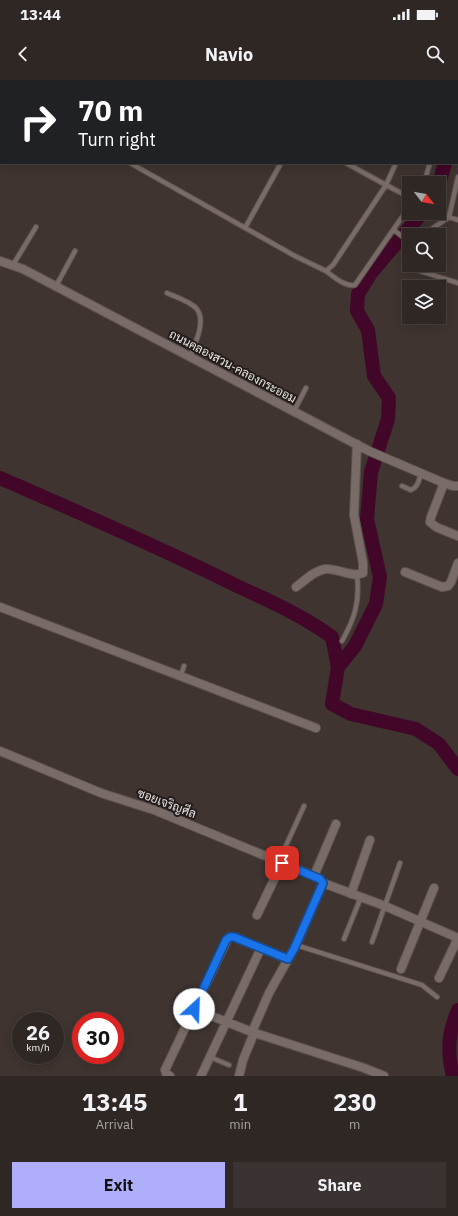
<!DOCTYPE html>
<meta charset="utf-8">
<style>
body{margin:0;font-family:"IBM Plex Sans",Sarabun,sans-serif;background:#3b3331;color:#f1f3f6;height:100vh;display:flex;flex-direction:column;font-size:15px;white-space:nowrap}
*{box-sizing:border-box;margin:0}
p{font-size:13px;color:#a7a5a6}
.icon{flex:none;width:22px;height:22px;fill:none;stroke:currentColor;stroke-width:2;stroke-linecap:round;stroke-linejoin:round}
.map{position:relative;height:996px;overflow:hidden}
.drawer{display:flex;flex-direction:column;background:#2f2724;flex:1}
.drawer>*{flex:none}
.guide{position:absolute;left:0px;top:0px;width:458px;height:84px;box-shadow:0 2px 10px #0003,0 0 0 1px #4a4441;background:#202124;color:#fff;overflow:hidden}
.needle{width:26px;rotate:121deg}
.tools{position:absolute;left:402px;top:96px;display:grid;gap:8px}
.tools a{display:grid;place-items:center;width:44px;height:44px;border-radius:0px;background:#2f2724;box-shadow:0 2px 10px #0003,0 0 0 1px #4a4441;font-size:20px}
.speed{position:absolute;left:12px;top:932px;display:flex;gap:8px;font-size:20px;font-weight:700;text-align:center}
.speed>*{display:grid;place-content:center;width:52px;height:52px;border-radius:50%;background:#2f2724;box-shadow:0 2px 10px #0003,0 0 0 1px #4a4441;line-height:1}
.speed small{font-size:10px;font-weight:400}
.speed .limit{border:6px solid #d22;background:#fff;color:#111}
.pin{position:absolute;display:grid;place-items:center;width:34px;height:34px;color:#fff;margin:-17px;border-radius:8px;box-shadow:0 2px 6px #0006}
.me{position:absolute;width:44px;margin:-22px;rotate:25deg;stroke-linejoin:round;filter:drop-shadow(0 0 3px #0008)}
.turn{display:flex;align-items:center;gap:14px;height:84px;padding:0 12px;font-size:18px}
.turn .icon{width:52px;height:52px;stroke-width:2.5}
.turn b{display:block;font-size:28px;line-height:34px}
.eta{display:flex;justify-content:space-evenly;align-items:center;height:68px;text-align:center}
.eta b{font-size:24px;font-weight:800;line-height:28px}
.primary-button{display:flex;gap:8px;margin-top:auto;padding:8px 12px}
.primary-button a{flex:1;height:46px;border-radius:0px;background:#afaefa;color:#111;font-size:16px;font-weight:800;line-height:46px;text-align:center}
.primary-button a+a{background:#3b3331;color:#f1f3f6}
.status{display:flex;justify-content:space-between;align-items:center;height:28px;padding:0 20px;background:#2f2724;direction:ltr}
.status svg{height:11px;fill:currentColor}
header{display:flex;justify-content:space-between;align-items:center;height:52px;padding:0 12px;background:#2f2724;font-size:18px;font-weight:800}
.map>svg:first-child{display:block}
.lines{fill:none;stroke-linecap:round;stroke-linejoin:round}
.river{stroke:#420629;stroke-width:14}
.service-casing{stroke:#5d5351;stroke-width:6}
.minor-casing{stroke:#5d5351;stroke-width:10}
.service{stroke:#796c68;stroke-width:4}
.minor{stroke:#796c68;stroke-width:8}
.route-casing{stroke:#114b97;stroke-width:10}
.route{stroke:#1a73e8;stroke-width:7}
.labels{text-anchor:middle;dominant-baseline:central;stroke-width:4;stroke-linejoin:round;paint-order:stroke}
.street-label{font-size:12px;fill:#ece4e2;stroke:#221d1b}
</style>
<div class="status"><b>13:44</b><svg viewBox="0 0 49 12"><path d="M0 12V9h3v3zM5 12V6h3v6zM10 12V3h3v9zM15 12V0h3v12zM26 1h20v11H26zM47 4h2v5h-2z"/></svg></div>
<header><svg class="icon" aria-label="back" viewBox="0 0 24 24"><path d="M15 5l-7 7 7 7"/></svg>Navio<svg class="icon" aria-label="search" viewBox="0 0 24 24"><circle cx="10" cy="10" r="6"/><path d="M15 15l6 6"/></svg></header>
<div class="map">
<svg width="458" height="996" viewBox="0 0 458 996">
<rect width="100%" height="100%" fill="#3f3430"/>
<g class="lines">
<path class="river" d="M 457,19 L 458,17
M 439,104 L 445,83
M 0,398 C 78,432 157,466 233,504 C 267,520 302,535 332,557 L 338,587 L 332,624 L 351,634 L 416,649 L 439,664 L 458,689
M 338,587 L 355,566 L 376,524 L 380,497 L 367,439 L 371,392 L 388,339 L 389,318 L 374,296 L 368,250 L 357,231 L 358,214 L 371,193 L 422,133
M 453,996 C 447,971 448,954 458,930"/>
<defs>
<path id="service" d="M 430,0 L 430,1
M 440,0 L 440,1
M 449,0 L 449,1
M 119,1 L 123,0
M 196,1 L 196,0
M 225,1 L 225,0
M 0,67 L 1,66
M 130,83 L 295,176 L 326,191 L 333,185 L 386,105 L 409,117
M 346,83 L 386,105 L 396,83
M 424,103 L 430,83
M 439,132 L 449,137 L 458,140
M 245,148 L 281,83
M 394,150 L 409,162
M 423,155 L 449,137 L 458,97
M 409,177 L 409,182
M 13,185 L 36,147
M 410,185 L 417,190 L 458,203
M 326,191 C 334,197 345,207 355,205 L 409,127
M 56,206 L 75,171
M 167,213 C 176,217 189,221 196,228 C 207,240 195,264 190,276
M 294,331 L 306,308
M 402,406 L 411,410 C 418,407 419,400 421,394
M 342,561 C 355,538 360,521 357,495
M 181,595 L 184,586
M 279,781 L 304,726
M 344,859 L 361,817
M 372,862 L 400,783
M 296,865 L 422,905 L 437,917
M 210,977 L 229,985"/>
<path id="minor" d="M 0,181 L 23,189 L 369,371 L 444,403 L 453,406 L 458,406
M 444,403 L 431,437 L 430,442 L 436,447 L 458,456
M 405,492 L 442,507 L 448,506 L 451,502 L 458,483
M 296,507 C 304,501 315,490 326,489 C 338,488 351,498 363,493 L 363,483 L 354,435 L 357,364
M 0,527 L 316,648
M 0,671 L 101,713 L 154,730 L 314,796 L 320,799 L 323,803 L 296,865 L 269,913 L 252,952
M 314,796 L 336,744
M 323,803 L 385,826 L 458,858
M 351,814 L 370,760
M 257,835 L 282,783
M 401,889 L 434,808
M 439,898 L 458,858
M 194,929 L 252,952 L 364,988 L 384,996
M 170,996 L 166,993 L 165,990 L 228,858 L 230,857 L 234,857 L 288,879
M 201,996 L 261,868
M 239,996 L 243,980 L 254,953"/>
</defs>
<use href="#service" class="service-casing"/>
<use href="#minor" class="minor-casing"/>
<use href="#service" class="service"/>
<use href="#minor" class="minor"/>
</g>
<g class="lines">
<defs>
<path id="route" d="M 194,929 L 226,860 L 230,857 L 234,857 L 288,879 L 294,869 L 323,803 L 320,799 L 282,783"/>
</defs>
<use href="#route" class="route-casing"/>
<use href="#route" class="route"/>
</g>
<g class="labels">
<g class="street-label">
<text transform="translate(233 286) rotate(28)">ถนนคลองสวน-คลองกระออม</text>
<text transform="translate(167 723) rotate(21)">ซอยเจริญศีล</text>
</g>
</g>
</svg>
<div class="tools">
<a><svg class="needle" viewBox="-14 -14 28 28"><path d="M0-13l5 13h-10z" fill="#e53935"/><path d="M0 13l5-13h-10z" fill="#a7a5a6"/></svg></a>
<a><svg class="icon" aria-label="search" viewBox="0 0 24 24"><circle cx="10" cy="10" r="6"/><path d="M15 15l6 6"/></svg></a>
<a><svg class="icon" aria-label="layers" viewBox="0 0 24 24"><path d="M12 4l9 5-9 5-9-5zM3 14l9 5 9-5"/></svg></a>
</div>
<div class="speed"><div>26<small>km/h</small></div><div class="limit">30</div></div>
<div class="pin" style="left:282px;top:783px;background:#d93025"><svg class="icon" aria-label="arrive" viewBox="0 0 24 24"><path d="M6 21V4h12l-3 4 3 4H6"/></svg></div>
<svg class="me" style="left:194px;top:929px" viewBox="-20 -20 40 40"><circle r="19" fill="#fff"/><path d="M0-13L10 11 0 6-10 11z" fill="#1a73e8"/></svg>
<div class="guide">
<div class="turn"><svg class="icon" aria-label="right" viewBox="0 0 24 24"><path d="M7 20v-9h11M14 6l5 5-5 5"/></svg><div><b>70 m</b>Turn right</div></div>
</div>
</div>
<section class="drawer">
<div class="eta">
<div><b>13:45</b><p>Arrival</p></div>
<div><b>1</b><p>min</p></div>
<div><b>230</b><p>m</p></div>
</div>
<div class="primary-button"><a>Exit</a><a>Share</a></div>
</section>
